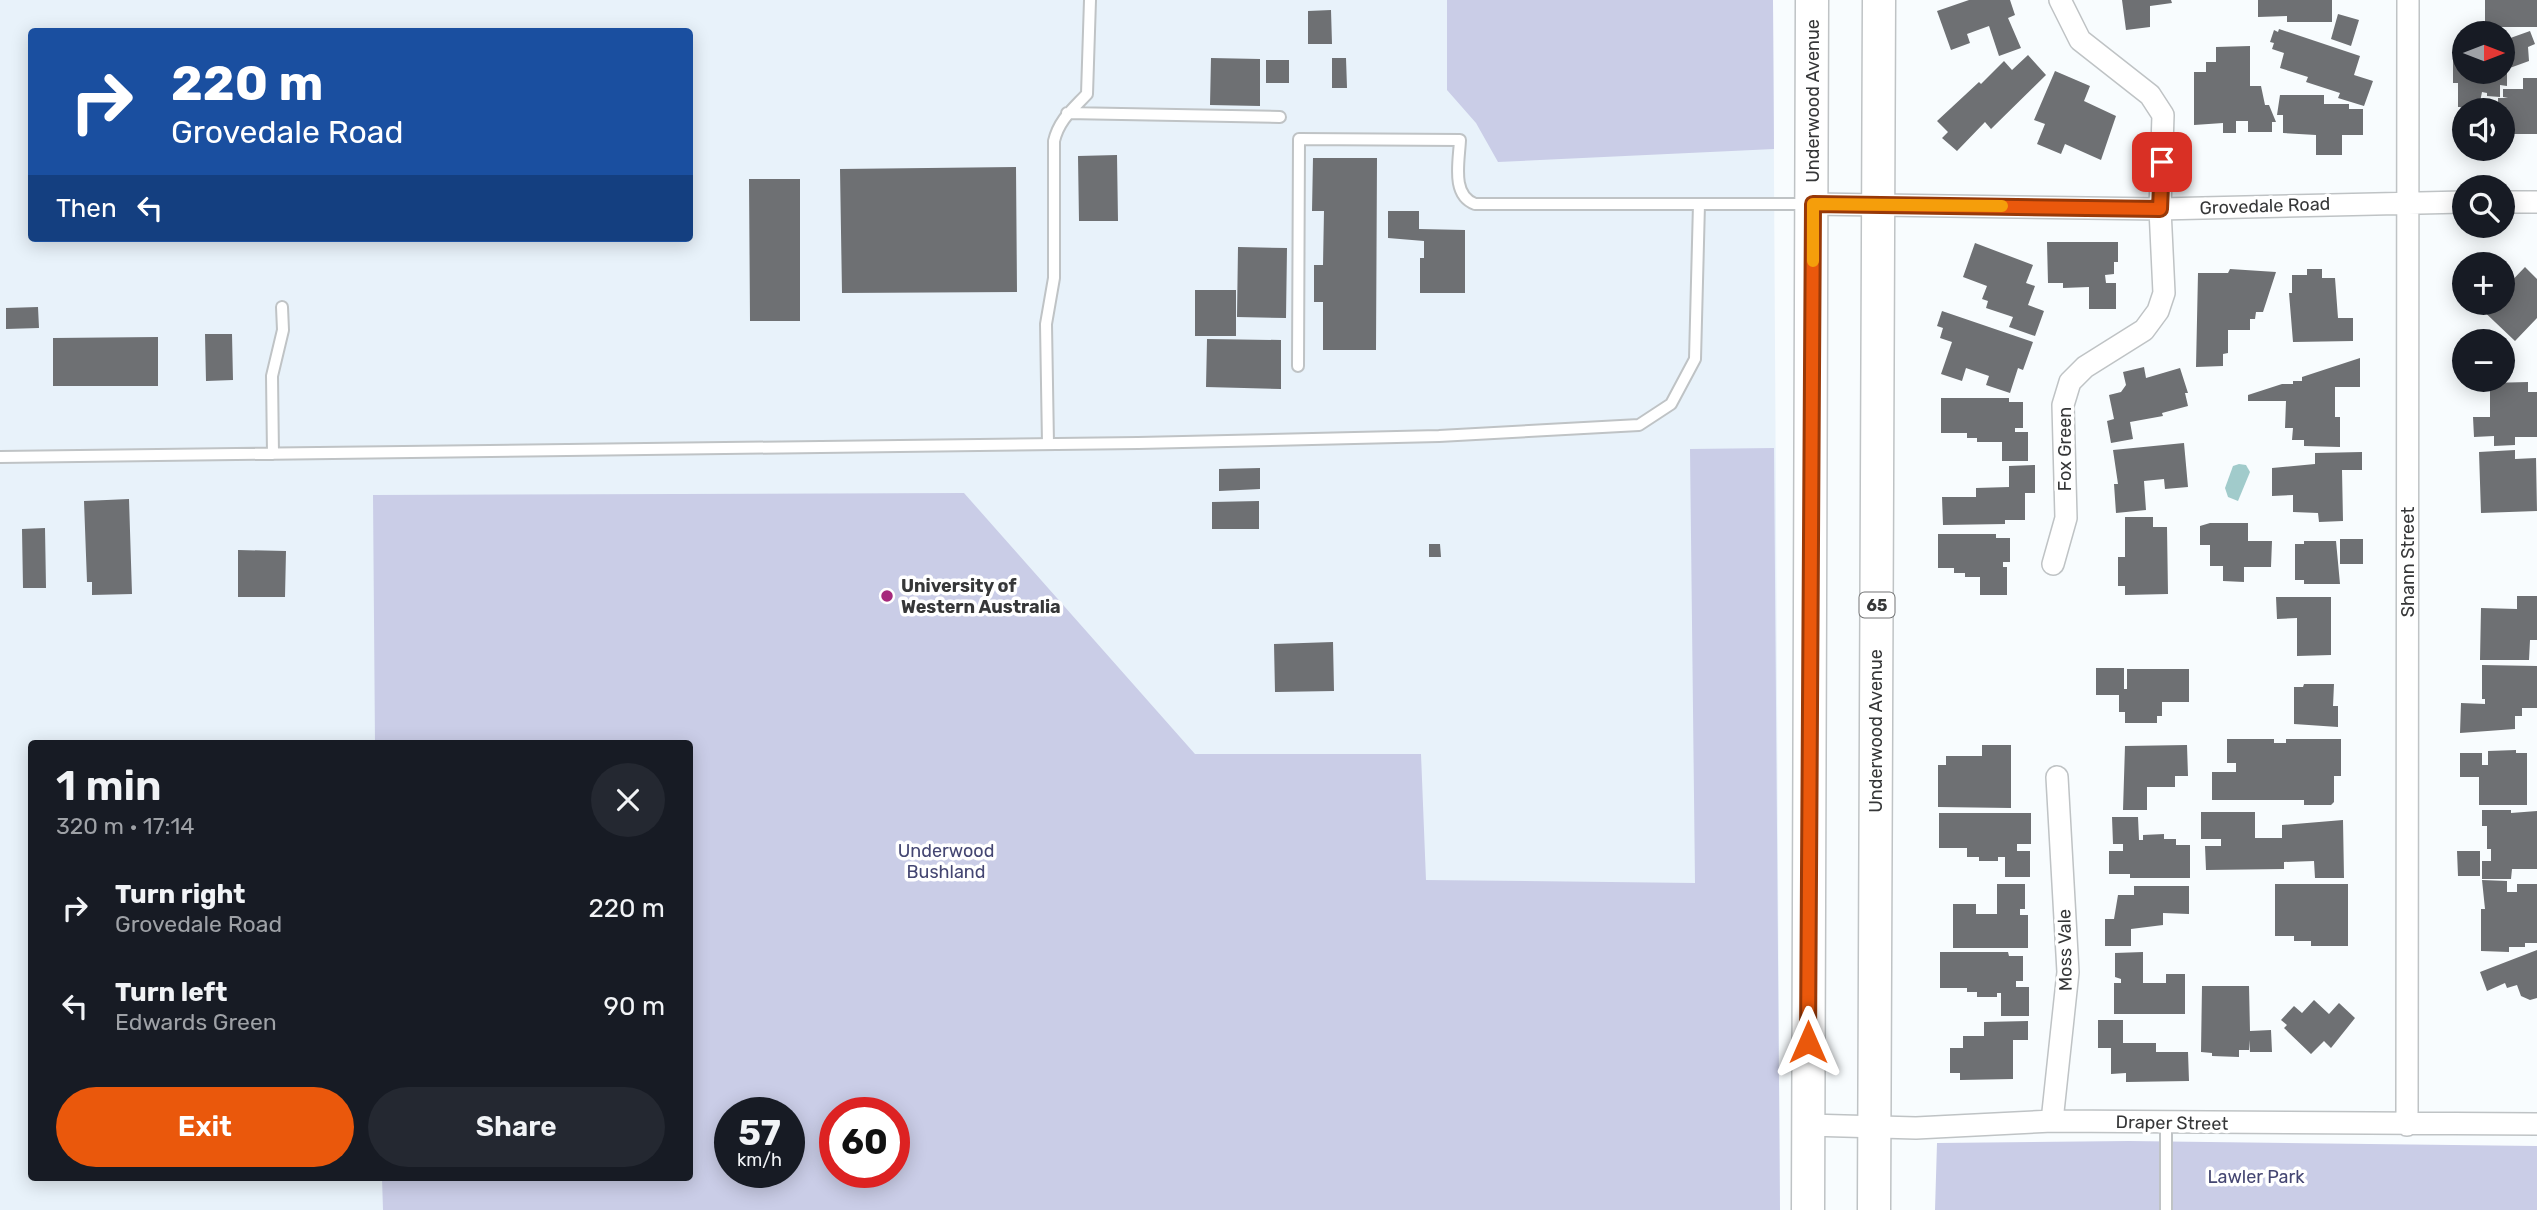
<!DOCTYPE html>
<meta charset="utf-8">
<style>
body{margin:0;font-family:Rubik,sans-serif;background:#242831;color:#f1f3f6;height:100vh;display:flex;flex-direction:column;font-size:26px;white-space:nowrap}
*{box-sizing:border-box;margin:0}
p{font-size:23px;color:#9ea1a6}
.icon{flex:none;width:38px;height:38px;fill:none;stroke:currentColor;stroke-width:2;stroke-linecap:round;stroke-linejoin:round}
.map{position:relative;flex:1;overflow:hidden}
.side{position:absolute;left:28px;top:740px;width:665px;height:441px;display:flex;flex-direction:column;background:#171b24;border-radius:7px;box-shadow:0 4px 18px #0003}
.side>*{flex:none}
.top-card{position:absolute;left:28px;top:28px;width:665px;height:214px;border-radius:7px;box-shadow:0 4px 18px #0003;background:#1a4fa0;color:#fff;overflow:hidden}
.needle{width:46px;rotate:90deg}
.fabs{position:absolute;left:2452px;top:21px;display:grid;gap:14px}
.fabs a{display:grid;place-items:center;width:63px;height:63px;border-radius:50%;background:#171b24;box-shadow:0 4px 18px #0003;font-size:35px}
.speed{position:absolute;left:714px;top:1097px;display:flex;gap:14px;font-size:35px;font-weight:700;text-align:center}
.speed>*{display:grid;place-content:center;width:91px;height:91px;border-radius:50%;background:#171b24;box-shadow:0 4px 18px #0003;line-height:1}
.speed small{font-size:18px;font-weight:400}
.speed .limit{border:10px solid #d22;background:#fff;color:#111}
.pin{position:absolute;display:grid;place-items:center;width:60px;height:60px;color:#fff;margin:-30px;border-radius:14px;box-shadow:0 4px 10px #0006}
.me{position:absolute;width:77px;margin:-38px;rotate:0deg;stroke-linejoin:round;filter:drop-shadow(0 0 5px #0008)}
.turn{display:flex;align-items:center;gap:24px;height:147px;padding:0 28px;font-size:32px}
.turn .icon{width:91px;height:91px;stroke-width:2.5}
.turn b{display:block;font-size:49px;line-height:60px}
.then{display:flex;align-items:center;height:66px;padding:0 28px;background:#0003;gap:14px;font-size:26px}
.round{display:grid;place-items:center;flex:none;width:74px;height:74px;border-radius:37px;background:#242831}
.summary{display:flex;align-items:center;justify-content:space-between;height:119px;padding:0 28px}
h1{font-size:42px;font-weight:600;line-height:52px}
.primary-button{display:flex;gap:14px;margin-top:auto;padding:14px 28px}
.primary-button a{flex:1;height:80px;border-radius:42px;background:#ea580c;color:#fff;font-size:28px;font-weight:600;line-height:80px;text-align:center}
.primary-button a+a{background:#242831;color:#f1f3f6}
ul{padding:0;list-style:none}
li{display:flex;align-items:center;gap:21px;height:98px;padding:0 28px}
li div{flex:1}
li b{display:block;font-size:26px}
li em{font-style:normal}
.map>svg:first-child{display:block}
.built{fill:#e8f2fa;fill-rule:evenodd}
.green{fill:#cacde7;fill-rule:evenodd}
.water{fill:#a1cbcb}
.building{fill:#6e7073}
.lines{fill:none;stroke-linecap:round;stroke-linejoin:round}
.lane-casing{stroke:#bfc3c5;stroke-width:14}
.street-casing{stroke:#bfc3c5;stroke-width:24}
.primary-casing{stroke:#bfc3c5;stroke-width:35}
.lane{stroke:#fff;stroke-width:10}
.street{stroke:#fff;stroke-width:21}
.primary{stroke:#fff;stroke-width:32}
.route-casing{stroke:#983908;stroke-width:18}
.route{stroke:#ea580c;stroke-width:12}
.slow{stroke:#f59e0b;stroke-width:12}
.poi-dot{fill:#a6297c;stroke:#fff;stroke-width:2.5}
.labels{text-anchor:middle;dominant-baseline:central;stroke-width:7;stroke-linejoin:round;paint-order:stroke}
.shield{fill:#fff;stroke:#727374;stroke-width:2}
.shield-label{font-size:16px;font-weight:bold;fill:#363738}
.street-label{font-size:18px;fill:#363738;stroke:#fff}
.poi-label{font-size:18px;font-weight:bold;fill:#363738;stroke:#fff;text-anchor:start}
.park-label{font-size:18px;fill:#444672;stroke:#fff}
</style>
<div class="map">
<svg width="2537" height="1210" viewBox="0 0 2537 1210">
<rect width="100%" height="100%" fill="#f8fcfe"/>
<path class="built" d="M 0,0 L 1773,0 L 1780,1210 L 0,1210 ZM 32,32 L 690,32 L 690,238 L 32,238 ZM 32,744 L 690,744 L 690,1178 L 32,1178 ZM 730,1113 L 789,1113 L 789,1172 L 730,1172 ZM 835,1113 L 894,1113 L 894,1172 L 835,1172 Z"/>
<path class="green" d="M 1447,0 L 1773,0 L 1774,149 L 1498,162 L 1476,123 L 1447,90 Z
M 1774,448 L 1780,1210 L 383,1210 L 382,1178 L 690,1178 L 690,744 L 375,744 L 373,495 L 964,493 L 1195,754 L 1421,754 L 1426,880 L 1695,883 L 1690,449 ZM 730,1113 L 789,1113 L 789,1172 L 730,1172 ZM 835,1113 L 894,1113 L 894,1172 L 835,1172 Z
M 2129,1141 L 2537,1146 L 2537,1210 L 1935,1210 L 1937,1143 Z"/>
<path class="water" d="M 2239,464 L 2246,465 L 2250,472 L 2238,501 L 2228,497 L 2225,488 L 2233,466 Z"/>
<path class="building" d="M 1969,0 L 2010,0 L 2015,15 L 2008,18 L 2021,48 L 1999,56 L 1989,26 L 1967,34 L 1970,43 L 1951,50 L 1937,11 Z
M 2122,0 L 2171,0 L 2172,3 L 2150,6 L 2150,27 L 2126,30 Z
M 2258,0 L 2332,0 L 2332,22 L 2287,22 L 2287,16 L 2258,17 Z
M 2485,0 L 2537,0 L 2537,27 L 2485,27 Z
M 1331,10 L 1332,44 L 1308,44 L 1308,11 Z
M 2338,14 L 2359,20 L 2351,46 L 2331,39 Z
M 2279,29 L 2360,56 L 2354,75 L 2373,81 L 2364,106 L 2338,98 L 2340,93 L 2306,82 L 2308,77 L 2280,68 L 2284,53 L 2272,49 L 2274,43 L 2270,42 L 2274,30 L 2278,32 Z
M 2530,31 L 2535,44 L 2528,47 L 2529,61 L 2507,69 L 2507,86 L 2500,85 L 2500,97 L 2487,96 L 2487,93 L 2482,92 L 2479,107 L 2458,107 L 2458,83 L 2453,83 L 2453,58 L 2464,58 L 2464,72 L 2502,72 L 2502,41 Z
M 2250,46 L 2250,86 L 2261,86 L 2265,105 L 2269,105 L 2276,122 L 2272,122 L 2272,132 L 2248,132 L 2248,121 L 2236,121 L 2236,133 L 2223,133 L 2223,123 L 2194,125 L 2194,72 L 2206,72 L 2206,62 L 2216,62 L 2216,47 Z
M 2028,55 L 2046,75 L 1991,129 L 1985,122 L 1957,151 L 1942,138 L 1948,132 L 1937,121 L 1979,82 L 1981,84 L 2004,61 L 2012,70 Z
M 1211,58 L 1260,59 L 1260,106 L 1210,105 Z
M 1332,58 L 1346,58 L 1347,88 L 1332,88 Z
M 1266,60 L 1289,60 L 1289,83 L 1266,83 Z
M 2055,71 L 2090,86 L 2084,101 L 2116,116 L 2101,160 L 2065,144 L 2061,154 L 2037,144 L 2045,124 L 2034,120 Z
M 2523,78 L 2537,78 L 2537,134 L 2502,134 L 2502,110 L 2498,110 L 2498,98 L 2508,98 L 2503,97 L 2503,89 L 2523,89 Z
M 2280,95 L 2324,95 L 2324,104 L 2349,104 L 2349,109 L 2363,109 L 2363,135 L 2342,135 L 2342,155 L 2316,155 L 2316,135 L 2283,133 L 2283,115 L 2277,115 Z
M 1117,155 L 1118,221 L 1079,221 L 1078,156 Z
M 1313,158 L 1377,158 L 1376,350 L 1323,350 L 1323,302 L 1314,302 L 1314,265 L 1323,265 L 1324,211 L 1312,211 Z
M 1016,167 L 1017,292 L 842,293 L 840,169 Z
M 749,179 L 800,179 L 800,321 L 750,321 Z
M 1388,211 L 1419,211 L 1419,229 L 1465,230 L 1465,293 L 1420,293 L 1420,258 L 1424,258 L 1424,241 L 1388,238 Z
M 2047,242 L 2118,242 L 2118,262 L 2114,262 L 2114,274 L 2105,275 L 2106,283 L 2116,283 L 2116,309 L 2089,309 L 2089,287 L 2063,288 L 2063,283 L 2048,283 Z
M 1975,243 L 2033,265 L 2026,283 L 2035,286 L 2028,305 L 2044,311 L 2035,336 L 2009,327 L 2013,317 L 1986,308 L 1988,301 L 1982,299 L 1987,286 L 1963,277 Z
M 1238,247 L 1287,248 L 1286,318 L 1237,317 Z
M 2525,267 L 2537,279 L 2537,318 L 2515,341 L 2475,303 L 2502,303 L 2502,291 Z
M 2230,269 L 2276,272 L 2263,312 L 2256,312 L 2255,319 L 2250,319 L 2250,330 L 2228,330 L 2228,353 L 2223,354 L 2223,366 L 2196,367 L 2198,273 L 2228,273 Z
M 2307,269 L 2322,269 L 2322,278 L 2335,278 L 2338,318 L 2353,318 L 2353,341 L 2293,342 L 2289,293 L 2292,293 L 2292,275 L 2307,275 Z
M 1195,290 L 1236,290 L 1236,336 L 1195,336 Z
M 38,307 L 39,328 L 6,329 L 6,308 Z
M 1942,311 L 2033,342 L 2023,370 L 2018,368 L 2010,393 L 1986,385 L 1989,376 L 1966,368 L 1962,381 L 1941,374 L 1952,342 L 1940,338 L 1943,328 L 1937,326 Z
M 205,334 L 232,334 L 233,380 L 206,381 Z
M 158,337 L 158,386 L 53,386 L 53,338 Z
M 1207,339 L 1281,340 L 1281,389 L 1206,387 Z
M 2360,358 L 2360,387 L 2335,387 L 2335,417 L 2340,417 L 2340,447 L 2304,446 L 2304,440 L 2292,440 L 2293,428 L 2285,428 L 2286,401 L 2248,401 L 2248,395 L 2282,384 L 2293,384 L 2293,381 L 2302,381 L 2302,377 Z
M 2144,367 L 2146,378 L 2180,368 L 2188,393 L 2185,393 L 2188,406 L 2162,413 L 2163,416 L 2130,422 L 2133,439 L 2111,443 L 2107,421 L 2114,419 L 2109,395 L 2121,392 L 2126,385 L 2123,372 Z
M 2528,382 L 2528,392 L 2537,392 L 2537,437 L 2515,437 L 2515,445 L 2494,446 L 2494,436 L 2474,437 L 2473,417 L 2490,417 L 2490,383 Z
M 1941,398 L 2009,398 L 2009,402 L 2023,402 L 2023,428 L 2015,428 L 2015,432 L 2028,432 L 2028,461 L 2002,461 L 2002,442 L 1977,442 L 1977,438 L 1967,438 L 1967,433 L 1941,433 Z
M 2184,443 L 2188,487 L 2165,489 L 2164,479 L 2144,481 L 2146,510 L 2116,513 L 2114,484 L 2118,484 L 2113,450 Z
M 2515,450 L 2515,459 L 2536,458 L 2537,511 L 2481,513 L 2479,452 Z
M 2362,452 L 2362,470 L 2342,470 L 2343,521 L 2319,522 L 2318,513 L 2293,512 L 2293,495 L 2272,496 L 2272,468 L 2315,464 L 2315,453 Z
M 2035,465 L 2035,493 L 2025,493 L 2025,520 L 2005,520 L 2005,524 L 1943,525 L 1942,497 L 1976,497 L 1976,488 L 2009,487 L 2009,466 Z
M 1260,468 L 1260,489 L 1219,491 L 1219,469 Z
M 129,499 L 132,594 L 92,595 L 92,582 L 87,582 L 84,501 Z
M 1259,501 L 1259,529 L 1212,529 L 1212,502 Z
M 2125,517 L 2153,517 L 2153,527 L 2167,527 L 2168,594 L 2125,595 L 2125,586 L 2118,586 L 2118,557 L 2125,557 Z
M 2210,523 L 2248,523 L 2248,541 L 2272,541 L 2271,567 L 2244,567 L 2244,582 L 2223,581 L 2223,566 L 2210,566 L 2210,545 L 2200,545 L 2200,526 Z
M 45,528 L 46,588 L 23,588 L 22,529 Z
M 1938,534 L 1996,534 L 1996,538 L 2010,538 L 2010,562 L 2003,562 L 2003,567 L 2007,567 L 2007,595 L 1980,595 L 1980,577 L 1965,577 L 1965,573 L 1954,573 L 1954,568 L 1938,568 Z
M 2340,539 L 2363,539 L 2363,564 L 2340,564 Z
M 2304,541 L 2336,541 L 2340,584 L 2304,584 L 2304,580 L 2295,580 L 2295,544 L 2304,544 Z
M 1429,544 L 1440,544 L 1441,557 L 1429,557 Z
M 238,550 L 286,551 L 285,597 L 238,597 Z
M 2517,596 L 2537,596 L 2537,640 L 2530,640 L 2529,660 L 2480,660 L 2481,608 L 2517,609 Z
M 2276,597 L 2331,597 L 2331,655 L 2297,656 L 2297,618 L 2277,619 Z
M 1333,642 L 1334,691 L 1275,692 L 1274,644 Z
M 2482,665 L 2537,666 L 2537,708 L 2522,708 L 2522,716 L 2515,716 L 2515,729 L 2460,733 L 2461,703 L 2485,704 L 2485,699 L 2482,699 Z
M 2096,668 L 2124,668 L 2124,689 L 2127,689 L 2127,669 L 2189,669 L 2189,702 L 2162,702 L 2162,716 L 2157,716 L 2157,723 L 2125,723 L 2125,712 L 2119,712 L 2119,695 L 2096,695 Z
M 2304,684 L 2334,684 L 2333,706 L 2338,706 L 2338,727 L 2294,724 L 2294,687 L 2303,687 Z
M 2227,739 L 2274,739 L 2274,743 L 2286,743 L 2286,739 L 2341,739 L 2341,776 L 2334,776 L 2334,802 L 2331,805 L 2304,805 L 2304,800 L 2212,800 L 2212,772 L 2236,772 L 2236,763 L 2227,763 Z
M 1982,745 L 2011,745 L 2011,808 L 1938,807 L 1938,765 L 1946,765 L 1946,756 L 1982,756 Z
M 2187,745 L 2188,776 L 2175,776 L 2175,787 L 2147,787 L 2147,810 L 2123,810 L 2125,746 Z
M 2516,750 L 2516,753 L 2527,753 L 2527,805 L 2479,805 L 2479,777 L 2460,777 L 2460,753 L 2482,753 L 2482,765 L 2488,765 L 2488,751 Z
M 2482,810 L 2511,810 L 2511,813 L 2537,811 L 2537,869 L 2512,869 L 2511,879 L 2482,879 L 2482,861 L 2491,861 L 2491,849 L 2487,849 L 2487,826 L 2482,826 Z
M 2201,812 L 2255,812 L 2255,838 L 2282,838 L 2282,825 L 2343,820 L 2344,878 L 2315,878 L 2314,861 L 2284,862 L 2284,869 L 2206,870 L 2205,846 L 2221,846 L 2221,839 L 2201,839 Z
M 1939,813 L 2031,813 L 2031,844 L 2017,844 L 2017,851 L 2030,851 L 2030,877 L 2005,877 L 2005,857 L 1998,857 L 1998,861 L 1979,861 L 1979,857 L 1967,857 L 1967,848 L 1939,848 Z
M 2112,817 L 2138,817 L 2139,840 L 2143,840 L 2143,835 L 2164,834 L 2164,839 L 2176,839 L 2176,845 L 2190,845 L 2190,878 L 2130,878 L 2130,874 L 2109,874 L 2109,851 L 2123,851 L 2123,844 L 2113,844 Z
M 2457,851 L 2480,851 L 2480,876 L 2458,876 Z
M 2482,880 L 2507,881 L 2507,892 L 2517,892 L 2517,884 L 2537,884 L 2537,943 L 2525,943 L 2525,947 L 2509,947 L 2509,952 L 2481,951 L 2481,909 L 2485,909 Z
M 1997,884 L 2025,884 L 2025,909 L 2020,909 L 2020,915 L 2028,915 L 2028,948 L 1953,948 L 1953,904 L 1976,904 L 1976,914 L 1997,914 Z
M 2275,884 L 2348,884 L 2348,946 L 2311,946 L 2311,941 L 2294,941 L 2294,936 L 2275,936 Z
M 2134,886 L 2189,886 L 2189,914 L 2163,913 L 2163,925 L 2131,929 L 2131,946 L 2105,946 L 2105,919 L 2114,919 L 2118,895 L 2134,895 Z
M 2537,950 L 2537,998 L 2530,1000 L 2521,996 L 2517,985 L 2507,988 L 2505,983 L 2487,991 L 2480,972 Z
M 1940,952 L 2008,952 L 2009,956 L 2023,956 L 2023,981 L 2016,981 L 2016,987 L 2029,987 L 2029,1016 L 2001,1016 L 2001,993 L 1997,993 L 1997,997 L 1977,997 L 1977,992 L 1967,992 L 1967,988 L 1940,988 Z
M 2143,952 L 2143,983 L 2166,983 L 2166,974 L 2185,974 L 2185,1014 L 2114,1014 L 2114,983 L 2121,983 L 2121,979 L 2115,977 L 2115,953 Z
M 2202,986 L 2249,986 L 2250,1031 L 2271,1030 L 2272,1052 L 2250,1052 L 2249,1040 L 2249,1050 L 2239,1050 L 2239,1057 L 2212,1056 L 2212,1053 L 2201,1052 Z
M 2314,1000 L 2329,1014 L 2339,1003 L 2355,1018 L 2331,1048 L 2324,1041 L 2311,1054 L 2284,1028 L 2287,1025 L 2281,1020 L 2294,1006 L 2302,1013 Z
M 2098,1020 L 2123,1020 L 2123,1043 L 2156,1043 L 2156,1052 L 2188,1052 L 2189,1081 L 2126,1082 L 2126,1073 L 2111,1074 L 2111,1048 L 2098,1048 Z
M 2028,1021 L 2028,1040 L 2013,1040 L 2013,1079 L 1960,1080 L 1960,1073 L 1950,1073 L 1950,1048 L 1963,1048 L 1963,1036 L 1984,1036 L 1984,1022 Z"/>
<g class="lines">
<defs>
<path id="lane" d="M 1067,113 L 1280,117
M 1298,366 L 1299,139 L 1460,140 C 1459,162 1451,195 1475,204 L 1807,204
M 1048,444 L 1046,324 L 1054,278 L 1054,141 C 1059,120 1072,110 1087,94 L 1090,0
M 273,454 L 272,376 L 283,330 L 282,307
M 0,457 L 1138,443 L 1439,436 L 1639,425 L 1671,404 L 1695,359 L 1699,204
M 2166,1123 L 2166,1210"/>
<path id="street" d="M 2502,202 L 2537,202
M 1813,204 L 2160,209 L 2464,202
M 2053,564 L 2066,518 L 2063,405 L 2070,382 L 2085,367 L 2144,330 L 2158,311 L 2164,293 L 2160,209 L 2163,115 L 2150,95 L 2080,40 L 2060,0
M 2052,1121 L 2068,972 L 2057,777
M 1808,1125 L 1916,1128 L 2052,1121 L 2537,1124
M 2407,1125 L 2408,0"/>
<path id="primary" d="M 1808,1210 L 1812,0
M 1874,1210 L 1879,0"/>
</defs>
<use href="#lane" class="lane-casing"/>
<use href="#street" class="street-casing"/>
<use href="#primary" class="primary-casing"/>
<use href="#lane" class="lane"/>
<use href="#street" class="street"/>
<use href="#primary" class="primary"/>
</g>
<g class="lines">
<defs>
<path id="route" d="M 1808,1042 L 1813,204 L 2160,209 L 2162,162"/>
</defs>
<use href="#route" class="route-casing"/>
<use href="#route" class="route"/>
<path class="slow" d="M 1813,261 L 1813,204 L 2002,206"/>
</g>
<circle class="poi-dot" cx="887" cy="596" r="7"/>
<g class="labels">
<rect class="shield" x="1859.5" y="592.5" width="35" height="25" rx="5"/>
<g class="shield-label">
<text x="1877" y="605">65</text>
</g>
<g class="street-label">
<text transform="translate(1813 101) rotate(-90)">Underwood Avenue</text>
<text transform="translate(2265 206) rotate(-2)">Grovedale Road</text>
<text transform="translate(2065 449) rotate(-90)">Fox Green</text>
<text transform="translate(2408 562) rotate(-90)">Shann Street</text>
<text transform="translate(1876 731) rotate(-90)">Underwood Avenue</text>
<text transform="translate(2065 950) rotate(-91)">Moss Vale</text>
<text transform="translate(2172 1123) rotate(1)">Draper Street</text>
</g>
<g class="poi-label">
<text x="901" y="586">University of<tspan x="901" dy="21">Western Australia</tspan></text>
</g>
<g class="park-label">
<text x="946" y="851">Underwood<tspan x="946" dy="21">Bushland</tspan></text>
<text x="2256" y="1177">Lawler Park</text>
</g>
</g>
</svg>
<div class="fabs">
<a><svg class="needle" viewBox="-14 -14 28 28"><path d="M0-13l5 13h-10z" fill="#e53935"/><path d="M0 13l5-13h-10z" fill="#9ea1a6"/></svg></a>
<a><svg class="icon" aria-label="sound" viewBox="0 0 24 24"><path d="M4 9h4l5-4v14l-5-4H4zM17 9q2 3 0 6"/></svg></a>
<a><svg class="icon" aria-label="search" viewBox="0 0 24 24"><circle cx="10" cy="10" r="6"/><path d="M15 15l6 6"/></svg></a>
<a>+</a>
<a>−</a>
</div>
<div class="speed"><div>57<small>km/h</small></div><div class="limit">60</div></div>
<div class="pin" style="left:2162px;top:162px;background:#d93025"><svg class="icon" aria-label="arrive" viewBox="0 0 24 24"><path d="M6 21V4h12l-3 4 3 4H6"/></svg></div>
<svg class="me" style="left:1808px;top:1042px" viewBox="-20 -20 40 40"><path d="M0-17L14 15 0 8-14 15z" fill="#ea580c" stroke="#fff" stroke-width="4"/></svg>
<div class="top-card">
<div class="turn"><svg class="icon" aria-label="right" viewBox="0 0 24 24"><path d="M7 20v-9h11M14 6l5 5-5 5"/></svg><div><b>220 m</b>Grovedale Road</div></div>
<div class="then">Then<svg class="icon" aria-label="left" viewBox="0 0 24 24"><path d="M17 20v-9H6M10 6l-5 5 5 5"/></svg></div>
</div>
<section class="side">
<div class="summary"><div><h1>1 min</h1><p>320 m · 17:14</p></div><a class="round"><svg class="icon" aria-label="close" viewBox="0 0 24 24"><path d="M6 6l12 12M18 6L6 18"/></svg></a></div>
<ul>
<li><svg class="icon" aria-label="right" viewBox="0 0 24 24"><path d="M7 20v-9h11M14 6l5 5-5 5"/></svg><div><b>Turn right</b><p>Grovedale Road</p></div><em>220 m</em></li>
<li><svg class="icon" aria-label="left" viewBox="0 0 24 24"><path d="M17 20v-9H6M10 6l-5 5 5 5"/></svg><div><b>Turn left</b><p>Edwards Green</p></div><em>90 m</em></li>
</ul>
<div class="primary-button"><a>Exit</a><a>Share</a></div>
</section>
</div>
